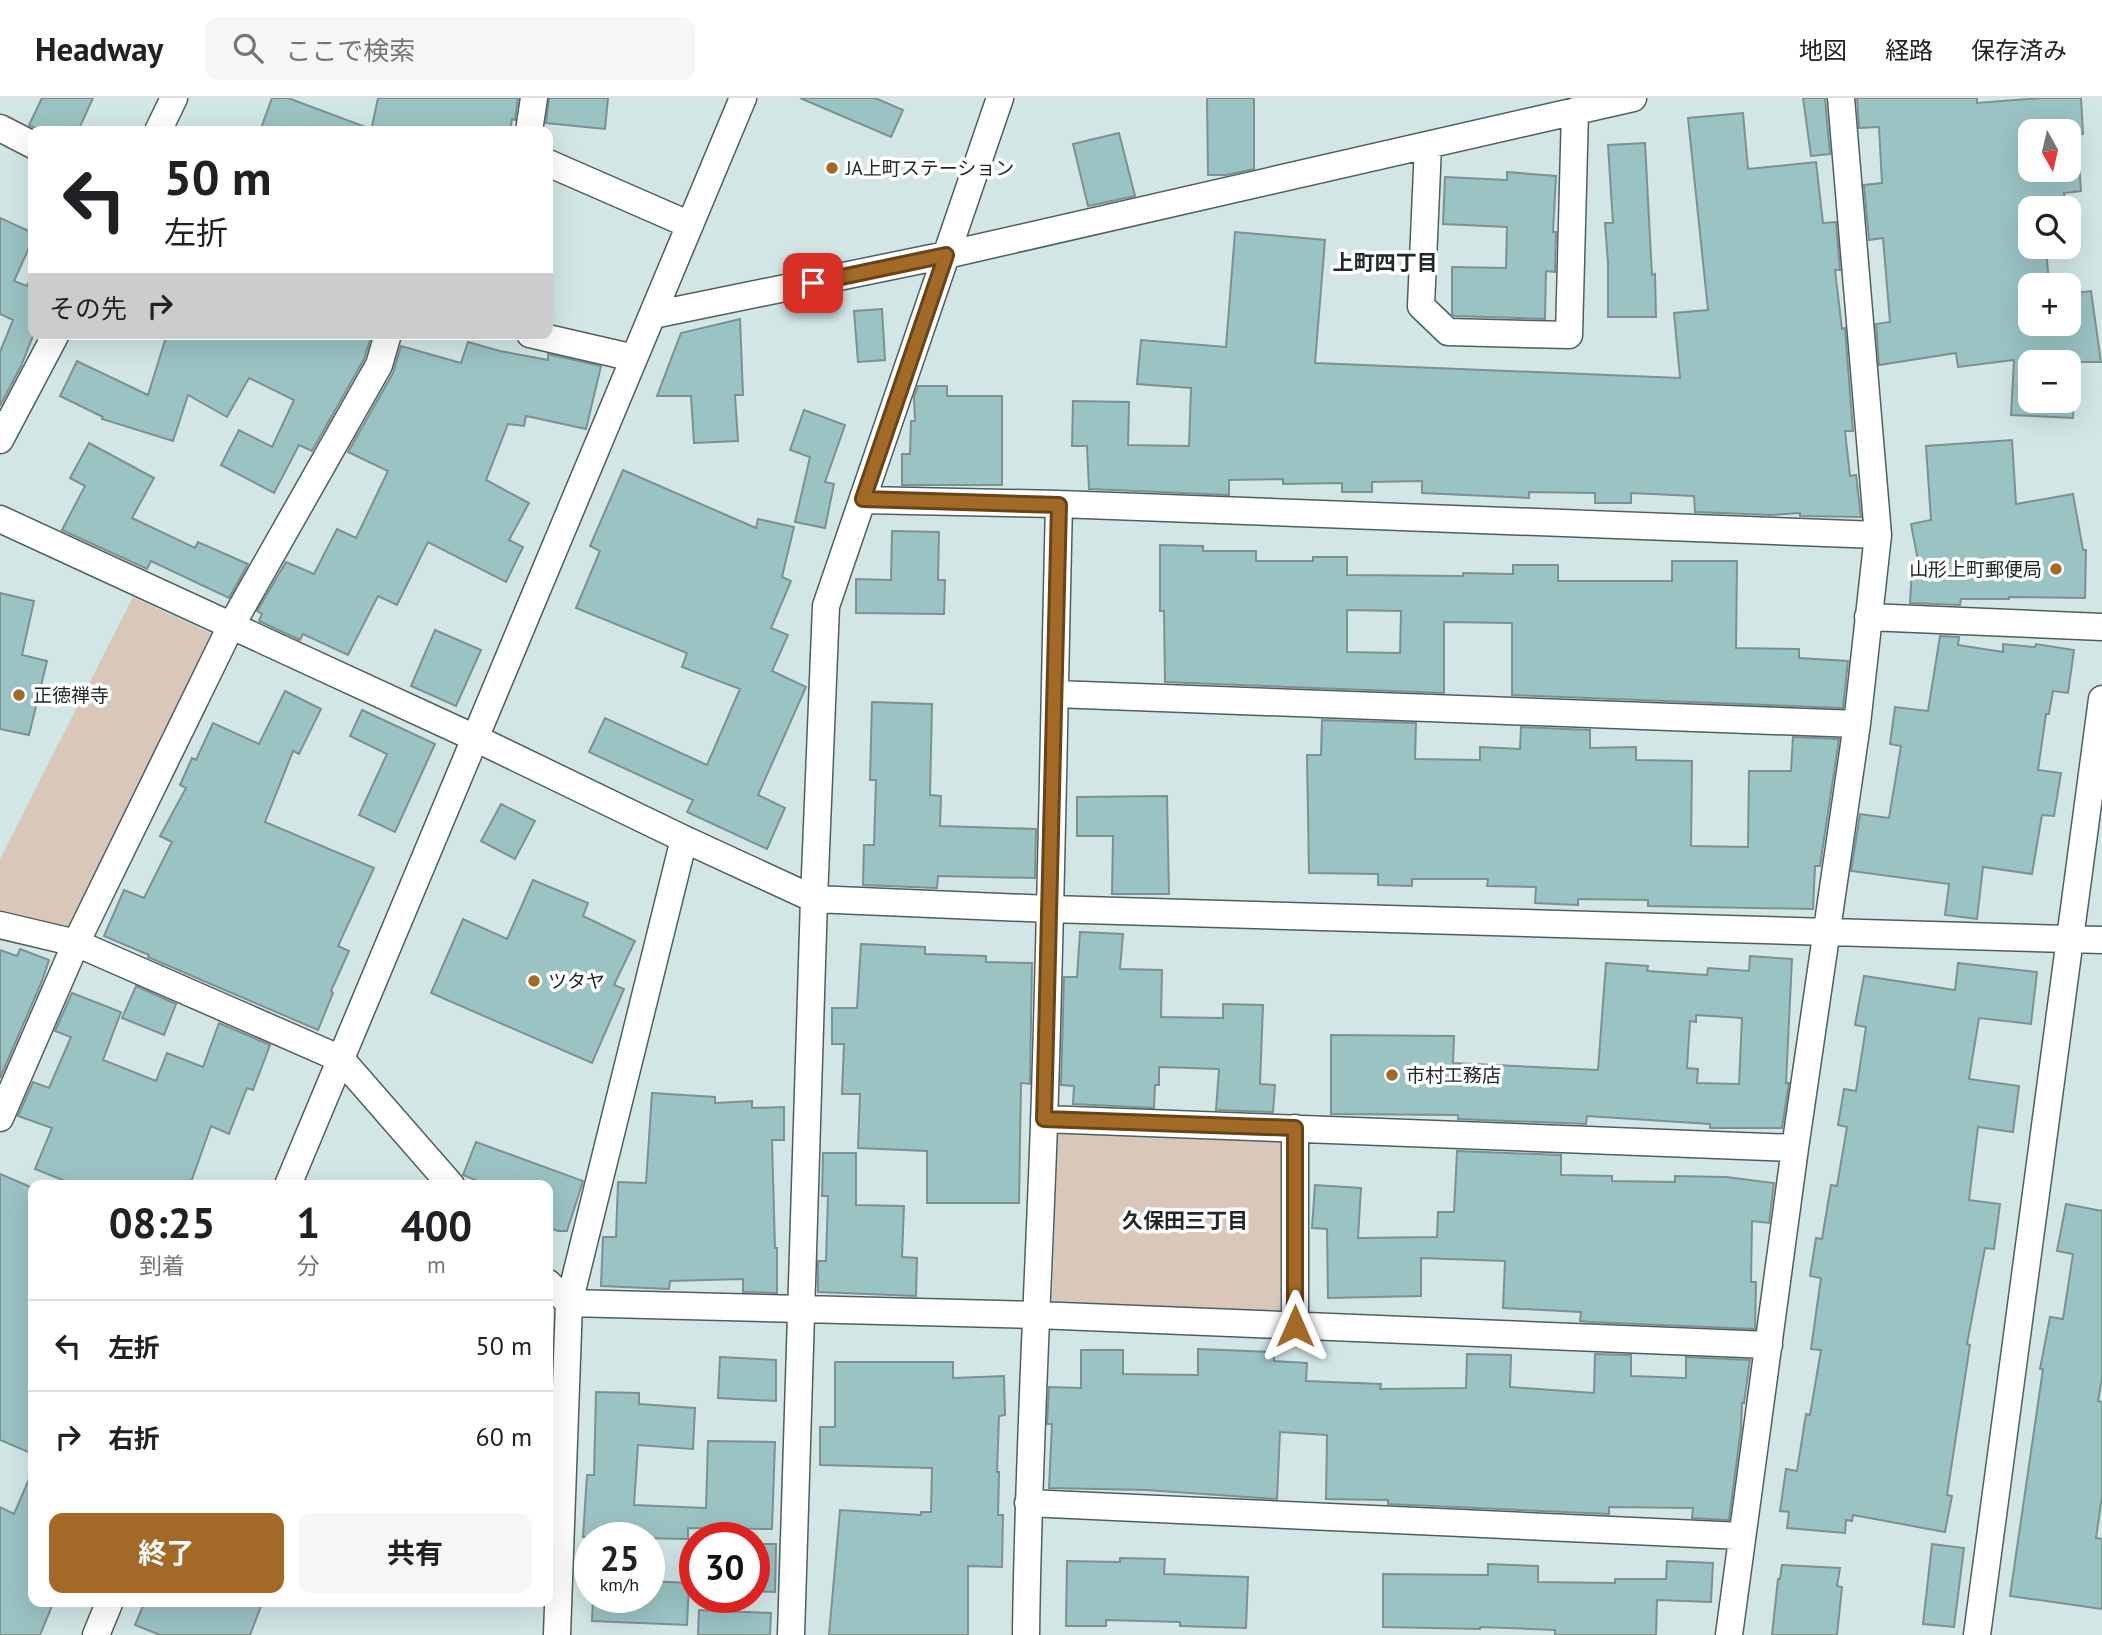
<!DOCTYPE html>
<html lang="ja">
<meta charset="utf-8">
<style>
body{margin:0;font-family:"PT Sans","Noto Sans JP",sans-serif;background:#f6f6f6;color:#202124;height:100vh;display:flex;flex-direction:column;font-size:26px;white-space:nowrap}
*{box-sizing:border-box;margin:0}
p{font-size:23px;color:#757577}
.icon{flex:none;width:38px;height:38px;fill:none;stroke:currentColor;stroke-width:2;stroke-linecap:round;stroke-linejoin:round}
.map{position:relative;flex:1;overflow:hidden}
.drawer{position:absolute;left:28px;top:1082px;width:525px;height:427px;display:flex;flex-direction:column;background:#fff;border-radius:14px;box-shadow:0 7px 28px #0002}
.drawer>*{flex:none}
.guide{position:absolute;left:28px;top:28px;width:525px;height:214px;border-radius:14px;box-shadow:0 7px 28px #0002;background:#fff;color:#202124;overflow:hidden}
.needle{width:46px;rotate:172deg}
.buttons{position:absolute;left:2018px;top:21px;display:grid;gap:14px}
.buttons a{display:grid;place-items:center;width:63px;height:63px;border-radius:14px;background:#fff;box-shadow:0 7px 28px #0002;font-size:35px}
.speed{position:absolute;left:574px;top:1424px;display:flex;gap:14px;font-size:35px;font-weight:700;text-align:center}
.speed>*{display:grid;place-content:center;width:91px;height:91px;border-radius:50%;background:#fff;box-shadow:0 7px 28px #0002;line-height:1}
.speed small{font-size:18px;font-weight:400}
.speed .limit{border:10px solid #d22;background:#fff;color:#111}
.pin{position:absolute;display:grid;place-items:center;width:60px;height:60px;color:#fff;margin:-30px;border-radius:14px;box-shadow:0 4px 10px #0006}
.me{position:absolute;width:77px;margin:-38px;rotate:0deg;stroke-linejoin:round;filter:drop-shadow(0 0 5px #0008)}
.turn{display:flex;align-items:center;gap:24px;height:147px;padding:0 21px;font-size:32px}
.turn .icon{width:91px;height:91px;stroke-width:2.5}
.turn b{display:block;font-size:49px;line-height:60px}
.then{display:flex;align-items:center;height:66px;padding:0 21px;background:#0003;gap:14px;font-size:26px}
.eta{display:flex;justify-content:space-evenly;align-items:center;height:119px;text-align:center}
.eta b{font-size:42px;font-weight:700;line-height:49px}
.action{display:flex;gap:14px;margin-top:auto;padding:14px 21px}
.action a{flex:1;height:80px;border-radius:14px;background:#a26927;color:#fff;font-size:28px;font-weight:700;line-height:80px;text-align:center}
.action a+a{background:#f6f6f6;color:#202124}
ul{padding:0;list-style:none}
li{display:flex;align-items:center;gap:21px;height:91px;padding:0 21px;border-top:2px solid #e0e0e0}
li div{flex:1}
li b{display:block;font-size:26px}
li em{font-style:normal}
header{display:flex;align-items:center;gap:42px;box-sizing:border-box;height:98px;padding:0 35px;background:#fff;border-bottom:2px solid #e0e0e0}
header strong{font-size:33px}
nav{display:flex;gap:38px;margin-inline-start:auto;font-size:24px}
.search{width:490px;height:63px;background:#f6f6f6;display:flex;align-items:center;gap:18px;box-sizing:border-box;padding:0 24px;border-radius:14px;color:#757577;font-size:26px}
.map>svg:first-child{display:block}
.green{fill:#d9c8b9}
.building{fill:#9ac3c4;stroke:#7e9090;stroke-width:2;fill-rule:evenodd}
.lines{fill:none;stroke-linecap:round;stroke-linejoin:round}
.minor-casing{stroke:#4e5f5f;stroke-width:29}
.minor{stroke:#fff;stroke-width:26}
.route-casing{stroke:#694419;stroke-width:18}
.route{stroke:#a26927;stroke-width:12}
.poi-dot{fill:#a26927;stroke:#fff;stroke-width:2.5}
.labels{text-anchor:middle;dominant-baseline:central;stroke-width:7;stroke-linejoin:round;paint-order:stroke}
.poi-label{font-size:19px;fill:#202828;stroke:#fff;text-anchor:start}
.neighbourhood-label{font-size:21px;font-weight:bold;fill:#202828;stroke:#fff}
</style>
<header>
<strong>Headway</strong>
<div class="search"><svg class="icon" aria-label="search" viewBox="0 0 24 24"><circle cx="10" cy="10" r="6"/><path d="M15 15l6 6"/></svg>ここで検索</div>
<nav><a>地図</a><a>経路</a><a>保存済み</a></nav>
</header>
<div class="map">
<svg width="2102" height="1537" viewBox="0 0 2102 1537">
<rect width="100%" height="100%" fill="#d2e6e6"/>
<path class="green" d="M 133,499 L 214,537 L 69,829 L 0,815 L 0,761 Z
M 1058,1035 L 1286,1044 L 1280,1213 L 1052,1205 Z"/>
<path class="building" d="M 42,0 L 93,0 L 78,33 L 41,33 L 29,27 Z
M 272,0 L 288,0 L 371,31 L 370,33 L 260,33 Z
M 378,0 L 518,0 L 515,22 L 512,21 L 510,33 L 371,33 Z
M 549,0 L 608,0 L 605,31 L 546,25 Z
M 800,0 L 875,0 L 903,12 L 891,39 Z
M 1207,0 L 1254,0 L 1254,71 L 1226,77 L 1208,77 Z
M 1803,0 L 1825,0 L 1830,56 L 1811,58 Z
M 1857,0 L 1977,0 L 1977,5 L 2041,0 L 2081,0 L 2083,36 L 2077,37 L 2081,93 L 2064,95 L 2066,110 L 2030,110 L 2030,149 L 2046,149 L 2049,187 L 2030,187 L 2030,226 L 2068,226 L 2068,196 L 2091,193 L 2101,264 L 2076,264 L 2073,320 L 2011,317 L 2014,262 L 1958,269 L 1956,255 L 1879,267 L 1876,226 L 1890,224 L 1883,140 L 1869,142 L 1864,87 L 1882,85 L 1879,29 L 1859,30 ZM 2030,33 L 2068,33 L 2068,72 L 2030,72 ZM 2030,264 L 2068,264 L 2068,303 L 2030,303 Z
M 1743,15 L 1748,71 L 1816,64 L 1823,125 L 1836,124 L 1840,172 L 1835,172 L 1842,231 L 1845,230 L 1853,333 L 1845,333 L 1850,378 L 1856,377 L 1861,419 L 1800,418 L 1800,415 L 1771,417 L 1695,414 L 1694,398 L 1631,395 L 1631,405 L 1595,405 L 1595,395 L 1529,394 L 1529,400 L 1422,395 L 1422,383 L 1372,384 L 1372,394 L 1342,394 L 1342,385 L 1283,386 L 1283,381 L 1229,382 L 1229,397 L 1089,391 L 1087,348 L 1072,348 L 1073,303 L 1129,304 L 1128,347 L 1189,348 L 1191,290 L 1137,286 L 1141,242 L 1226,249 L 1235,134 L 1325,142 L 1315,265 L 1680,280 L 1674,215 L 1708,212 L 1688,20 Z
M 1119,35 L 1135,98 L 1088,108 L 1073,46 Z
M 1645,45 L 1652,177 L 1655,176 L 1656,219 L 1608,219 L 1608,165 L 1605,125 L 1613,125 L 1608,47 Z
M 1507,74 L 1556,78 L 1553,134 L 1556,134 L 1555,174 L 1546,173 L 1545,221 L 1455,218 L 1452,216 L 1452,169 L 1506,170 L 1507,129 L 1443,126 L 1445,79 L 1507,82 Z
M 0,120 L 33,135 L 33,141 L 14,183 L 27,188 L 33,174 L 33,238 L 21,268 L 0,308 L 0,254 L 13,222 L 0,216 Z
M 882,211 L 885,262 L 858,264 L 854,213 Z
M 740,221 L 743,297 L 735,297 L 738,343 L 694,345 L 691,298 L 657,298 L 681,235 Z
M 167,236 L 372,236 L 364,261 L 312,353 L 299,347 L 274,395 L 221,367 L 239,332 L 272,349 L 294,302 L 249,280 L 227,319 L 188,297 L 173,343 L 102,321 L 103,319 L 60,298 L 77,263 L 148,297 Z
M 468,244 L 500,253 L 548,262 L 548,256 L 601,268 L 586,331 L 526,318 L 524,328 L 508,326 L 486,382 L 529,405 L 509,442 L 523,449 L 506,484 L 428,444 L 397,507 L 378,498 L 348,557 L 303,536 L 300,542 L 259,523 L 262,516 L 257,513 L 286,464 L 314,476 L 337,431 L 356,440 L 388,373 L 348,354 L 393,275 L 401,248 L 461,265 Z
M 918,288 L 947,288 L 947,298 L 1002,298 L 1002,387 L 902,387 L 902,356 L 910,356 L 911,323 L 915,323 L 914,299 Z
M 804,312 L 845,327 L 825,384 L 834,386 L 825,430 L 795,424 L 810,359 L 790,352 Z
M 2012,342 L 2016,406 L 2073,396 L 2083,452 L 2086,452 L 2085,500 L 2009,499 L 2009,501 L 1961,501 L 1960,507 L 1910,505 L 1912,472 L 1920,473 L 1911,426 L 1931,422 L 1926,348 Z
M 89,345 L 154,380 L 132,420 L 195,450 L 198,444 L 248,466 L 229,500 L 151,463 L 147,471 L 62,432 L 85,388 L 70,380 Z
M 623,372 L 756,430 L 758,421 L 794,429 L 782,479 L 791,483 L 771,530 L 788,537 L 772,573 L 806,589 L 758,697 L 785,710 L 767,751 L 687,714 L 693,702 L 589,654 L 605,620 L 707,667 L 740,591 L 682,569 L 687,555 L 576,510 L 600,453 L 590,448 Z
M 892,433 L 939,434 L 938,482 L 945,482 L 944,516 L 856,515 L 856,481 L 891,482 Z
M 1160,447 L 1203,448 L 1203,453 L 1256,453 L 1256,463 L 1313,463 L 1313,459 L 1347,459 L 1347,477 L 1463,478 L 1463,475 L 1513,476 L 1513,467 L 1558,467 L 1558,483 L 1672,483 L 1672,463 L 1737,463 L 1736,550 L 1799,551 L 1799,560 L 1848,563 L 1843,610 L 1512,597 L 1512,525 L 1444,524 L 1444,595 L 1165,584 L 1164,513 L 1160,513 ZM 1347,512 L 1401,513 L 1400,555 L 1347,554 Z
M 0,495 L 34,503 L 22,557 L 47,563 L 29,637 L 0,631 Z
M 435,532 L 481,552 L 456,608 L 411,588 Z
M 1940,538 L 1959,539 L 1958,547 L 2003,554 L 2003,546 L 2035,549 L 2036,546 L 2074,552 L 2068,595 L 2053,593 L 2049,616 L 2046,616 L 2038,672 L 2061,675 L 2054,718 L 2042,717 L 2032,776 L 1983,769 L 1977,821 L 1945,817 L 1949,786 L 1851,773 L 1860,716 L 1889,720 L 1901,648 L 1890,646 L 1895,609 L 1928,613 Z
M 285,593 L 321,611 L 299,656 L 293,653 L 265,724 L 374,770 L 338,848 L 349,853 L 331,893 L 333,895 L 318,932 L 148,859 L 149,857 L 104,838 L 124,792 L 144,800 L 172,744 L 160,738 L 186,690 L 180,687 L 192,660 L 196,662 L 213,625 L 259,646 Z
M 872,604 L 932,606 L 930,697 L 941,698 L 940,728 L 1036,731 L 1035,780 L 938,778 L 937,790 L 863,787 L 864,747 L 874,747 L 876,682 L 870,682 Z
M 362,612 L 435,646 L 395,734 L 359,717 L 387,656 L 350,638 Z
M 1322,622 L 1416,625 L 1415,661 L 1480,662 L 1480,649 L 1520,651 L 1521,629 L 1590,632 L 1590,650 L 1636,649 L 1636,662 L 1692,663 L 1691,748 L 1748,749 L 1749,673 L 1791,673 L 1793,639 L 1839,641 L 1820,768 L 1815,768 L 1813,811 L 1648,808 L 1648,802 L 1578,801 L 1578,807 L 1535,805 L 1536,789 L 1487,788 L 1488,781 L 1412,781 L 1412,788 L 1378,787 L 1378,776 L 1309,775 L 1307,657 L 1321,657 Z
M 1167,698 L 1169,796 L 1112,796 L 1113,738 L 1077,738 L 1077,699 Z
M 501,706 L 535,723 L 515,761 L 481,743 Z
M 533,782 L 588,805 L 583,818 L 635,843 L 614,887 L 624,891 L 592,965 L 431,895 L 463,821 L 507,841 Z
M 1080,834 L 1123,836 L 1120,871 L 1162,872 L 1161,919 L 1223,920 L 1223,906 L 1263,907 L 1260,986 L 1275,987 L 1273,1014 L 1216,1012 L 1219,971 L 1159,969 L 1159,987 L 1155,987 L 1154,1010 L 1073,1006 L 1074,988 L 1061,987 L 1064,879 L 1077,879 Z
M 861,846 L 925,849 L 925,856 L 986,858 L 986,864 L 1032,865 L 1030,986 L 1021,985 L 1019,1105 L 927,1105 L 927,1053 L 858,1050 L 860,996 L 842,996 L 844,946 L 832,946 L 832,910 L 857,910 Z
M 20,851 L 49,862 L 42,883 L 0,980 L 0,852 L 17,858 Z
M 1750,858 L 1792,861 L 1786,985 L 1789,985 L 1782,1030 L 1710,1030 L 1710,1026 L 1587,1018 L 1586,1026 L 1458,1021 L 1458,1017 L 1331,1016 L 1331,937 L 1454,938 L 1453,965 L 1598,972 L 1606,865 L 1648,868 L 1647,873 L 1707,877 L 1708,870 L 1749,873 ZM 1696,917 L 1742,920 L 1739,986 L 1697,985 L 1698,971 L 1687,970 L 1690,923 L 1696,924 Z
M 1958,865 L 2037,874 L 2031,926 L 1979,920 L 1969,981 L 2019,988 L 2013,1034 L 1978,1029 L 1969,1102 L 2000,1106 L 1994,1151 L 1985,1150 L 1967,1246 L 1970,1247 L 1947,1397 L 1952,1398 L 1945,1434 L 1853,1417 L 1852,1423 L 1846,1422 L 1845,1435 L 1787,1430 L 1789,1414 L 1780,1413 L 1786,1371 L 1797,1373 L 1806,1316 L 1810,1317 L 1821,1252 L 1811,1251 L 1821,1180 L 1810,1178 L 1816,1140 L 1822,1141 L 1831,1087 L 1837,1088 L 1847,1029 L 1838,1027 L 1844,991 L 1856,993 L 1866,929 L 1855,927 L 1864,878 L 1955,892 Z
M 136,888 L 176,906 L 164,937 L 122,920 Z
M 72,895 L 121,914 L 103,962 L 156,983 L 167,955 L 203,969 L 219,925 L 270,947 L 253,992 L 247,990 L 229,1036 L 211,1028 L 190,1087 L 75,1087 L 35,1071 L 52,1030 L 18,1018 L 33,984 L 49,990 L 71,939 L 55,933 Z
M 652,995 L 715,999 L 715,1005 L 752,1003 L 752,1010 L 784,1009 L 784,1042 L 772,1042 L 775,1150 L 777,1150 L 777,1195 L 743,1194 L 743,1181 L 670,1183 L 669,1191 L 601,1188 L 603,1139 L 616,1139 L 618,1084 L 646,1085 Z
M 476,1044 L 583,1083 L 567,1133 L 558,1133 L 548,1129 L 548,1087 L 487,1087 L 463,1077 Z
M 1457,1053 L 1561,1057 L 1561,1077 L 1612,1078 L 1612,1083 L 1675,1084 L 1675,1078 L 1726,1079 L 1774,1085 L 1769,1125 L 1752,1123 L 1751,1184 L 1756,1184 L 1755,1231 L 1590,1224 L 1580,1223 L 1581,1214 L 1503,1210 L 1505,1163 L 1421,1160 L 1421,1198 L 1328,1200 L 1327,1131 L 1312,1130 L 1315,1087 L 1361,1090 L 1358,1140 L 1437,1139 L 1438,1114 L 1454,1114 Z
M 823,1055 L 856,1055 L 856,1107 L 904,1108 L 902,1159 L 917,1160 L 916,1198 L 818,1194 L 818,1163 L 826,1163 L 828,1098 L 822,1098 Z
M 0,1076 L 33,1090 L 33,1356 L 0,1342 Z
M 2066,1106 L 2102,1113 L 2102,1281 L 2098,1303 L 2102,1304 L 2102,1399 L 2096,1440 L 2102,1441 L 2102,1511 L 2010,1498 L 2043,1271 L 2040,1271 L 2050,1219 L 2063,1221 L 2073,1156 L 2057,1153 Z
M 1198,1251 L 1274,1254 L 1274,1263 L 1307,1265 L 1306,1283 L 1381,1286 L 1380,1291 L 1466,1290 L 1467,1256 L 1511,1257 L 1510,1289 L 1594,1295 L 1595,1256 L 1631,1257 L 1631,1278 L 1686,1280 L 1686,1259 L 1750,1262 L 1744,1305 L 1742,1305 L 1741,1331 L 1729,1422 L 1692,1420 L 1693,1410 L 1609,1409 L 1609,1416 L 1388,1406 L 1388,1402 L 1326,1401 L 1327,1337 L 1280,1334 L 1277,1401 L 1146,1392 L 1049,1390 L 1052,1326 L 1047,1326 L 1049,1289 L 1081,1290 L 1081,1252 L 1123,1252 L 1123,1276 L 1198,1277 Z
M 720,1259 L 776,1262 L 776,1303 L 718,1300 Z
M 835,1264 L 953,1264 L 953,1280 L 1004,1278 L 1005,1317 L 999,1318 L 997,1374 L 999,1374 L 998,1417 L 1003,1417 L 1002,1469 L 968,1468 L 968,1537 L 829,1537 L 840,1412 L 921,1417 L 921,1414 L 931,1414 L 932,1370 L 820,1367 L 820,1329 L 835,1329 Z
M 596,1294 L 639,1295 L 639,1306 L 695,1310 L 693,1351 L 638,1347 L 634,1407 L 706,1410 L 708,1343 L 775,1344 L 772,1431 L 688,1430 L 688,1441 L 583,1439 L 587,1377 L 594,1377 Z
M 33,1372 L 33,1503 L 54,1503 L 40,1537 L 0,1537 L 0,1409 L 14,1416 Z
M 754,1446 L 776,1446 L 775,1494 L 754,1493 Z
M 1932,1446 L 1964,1450 L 1954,1529 L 1923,1526 Z
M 1120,1460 L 1165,1461 L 1164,1476 L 1248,1479 L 1246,1530 L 1180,1528 L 1180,1524 L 1106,1522 L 1106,1528 L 1066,1528 L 1067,1463 L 1120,1464 Z
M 1667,1463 L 1713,1465 L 1711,1504 L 1657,1502 L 1656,1537 L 1555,1537 L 1555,1532 L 1480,1529 L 1480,1531 L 1383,1529 L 1383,1476 L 1488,1477 L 1488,1466 L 1538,1468 L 1538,1484 L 1615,1485 L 1615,1481 L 1666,1481 Z
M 1782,1467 L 1840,1470 L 1837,1488 L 1842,1489 L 1837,1537 L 1772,1537 L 1778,1481 L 1780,1481 Z
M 649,1483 L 689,1485 L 687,1527 L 592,1523 L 593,1500 L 649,1500 Z
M 145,1503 L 263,1503 L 250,1537 L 160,1537 L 135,1527 Z
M 699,1512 L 771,1515 L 770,1537 L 698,1537 Z"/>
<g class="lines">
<defs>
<path id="minor" d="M 0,30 L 33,47
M 158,33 L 174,0
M 529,33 L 534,0
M 1428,48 L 1421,208 L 1448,234 L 1569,237 L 1575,13
M 548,65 L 690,127
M 653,217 L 946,157 L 1633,0
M 530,236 L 634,260
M 0,342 L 56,236
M 863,402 L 1059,406 L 1878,437
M 0,421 L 475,640 L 684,741 L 814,801 L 1050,811 L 2102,842
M 1868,519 L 2102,529
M 1055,596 L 1857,626
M 0,827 L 76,845 L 341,961 L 451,1087
M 0,1020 L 76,845 L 231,528 L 379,267 L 388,236
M 1044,1021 L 1795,1050
M 288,1087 L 743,0
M 548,1185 L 569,1205 L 1037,1217 L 1769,1247
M 1295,1228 L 1295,1030
M 1028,1405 L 1742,1438
M 96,1537 L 110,1503
M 557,1537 L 569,1205 L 684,741
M 791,1537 L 814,801 L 826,508 L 1000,0
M 1026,1537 C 1028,1366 1038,1196 1044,1026 C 1051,819 1054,613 1059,406
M 1729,1537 L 1795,1050 L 1857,626 L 1878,437 L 1841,0
M 1977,1537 L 2102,601"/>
</defs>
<use href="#minor" class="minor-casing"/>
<use href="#minor" class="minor"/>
</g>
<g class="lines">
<defs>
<path id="route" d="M 813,185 L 946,157 L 863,401 L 1059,407 L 1044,1021 L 1295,1030 L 1295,1228"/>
</defs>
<use href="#route" class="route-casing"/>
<use href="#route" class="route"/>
</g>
<g class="poi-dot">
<circle cx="832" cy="70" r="7"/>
<circle cx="2056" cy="471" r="7"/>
<circle cx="19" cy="597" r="7"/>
<circle cx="534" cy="883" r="7"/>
<circle cx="1392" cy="977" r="7"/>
</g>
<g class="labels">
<g class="poi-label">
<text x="846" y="70">JA上町ステーション</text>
<text x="2042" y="471" text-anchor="end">山形上町郵便局</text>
<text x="33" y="597">正徳禅寺</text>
<text x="548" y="883">ツタヤ</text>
<text x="1406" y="977">市村工務店</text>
</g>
<g class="neighbourhood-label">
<text x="1385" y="164">上町四丁目</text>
<text x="1185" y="1122">久保田三丁目</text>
</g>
</g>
</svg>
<div class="buttons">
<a><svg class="needle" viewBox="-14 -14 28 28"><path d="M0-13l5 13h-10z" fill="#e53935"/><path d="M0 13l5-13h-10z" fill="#757577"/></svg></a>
<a><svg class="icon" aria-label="search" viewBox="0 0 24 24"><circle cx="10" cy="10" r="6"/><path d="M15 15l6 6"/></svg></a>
<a>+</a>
<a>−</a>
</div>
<div class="speed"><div>25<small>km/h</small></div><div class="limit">30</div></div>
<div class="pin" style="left:813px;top:185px;background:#d93025"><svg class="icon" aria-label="arrive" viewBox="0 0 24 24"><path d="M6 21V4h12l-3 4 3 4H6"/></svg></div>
<svg class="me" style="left:1295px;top:1228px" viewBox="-20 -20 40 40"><path d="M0-17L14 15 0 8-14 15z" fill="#a26927" stroke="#fff" stroke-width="4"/></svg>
<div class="guide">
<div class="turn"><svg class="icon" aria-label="left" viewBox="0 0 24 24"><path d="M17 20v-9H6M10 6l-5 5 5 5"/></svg><div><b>50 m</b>左折</div></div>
<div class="then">その先<svg class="icon" aria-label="right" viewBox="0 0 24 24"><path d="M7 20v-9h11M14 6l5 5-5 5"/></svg></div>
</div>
<section class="drawer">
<div class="eta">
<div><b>08:25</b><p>到着</p></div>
<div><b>1</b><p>分</p></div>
<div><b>400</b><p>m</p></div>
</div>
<ul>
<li><svg class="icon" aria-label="left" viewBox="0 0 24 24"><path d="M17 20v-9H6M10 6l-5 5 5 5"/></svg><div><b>左折</b></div><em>50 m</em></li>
<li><svg class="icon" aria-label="right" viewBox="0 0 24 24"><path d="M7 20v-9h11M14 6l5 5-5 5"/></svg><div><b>右折</b></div><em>60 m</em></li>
</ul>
<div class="action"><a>終了</a><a>共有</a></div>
</section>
</div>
